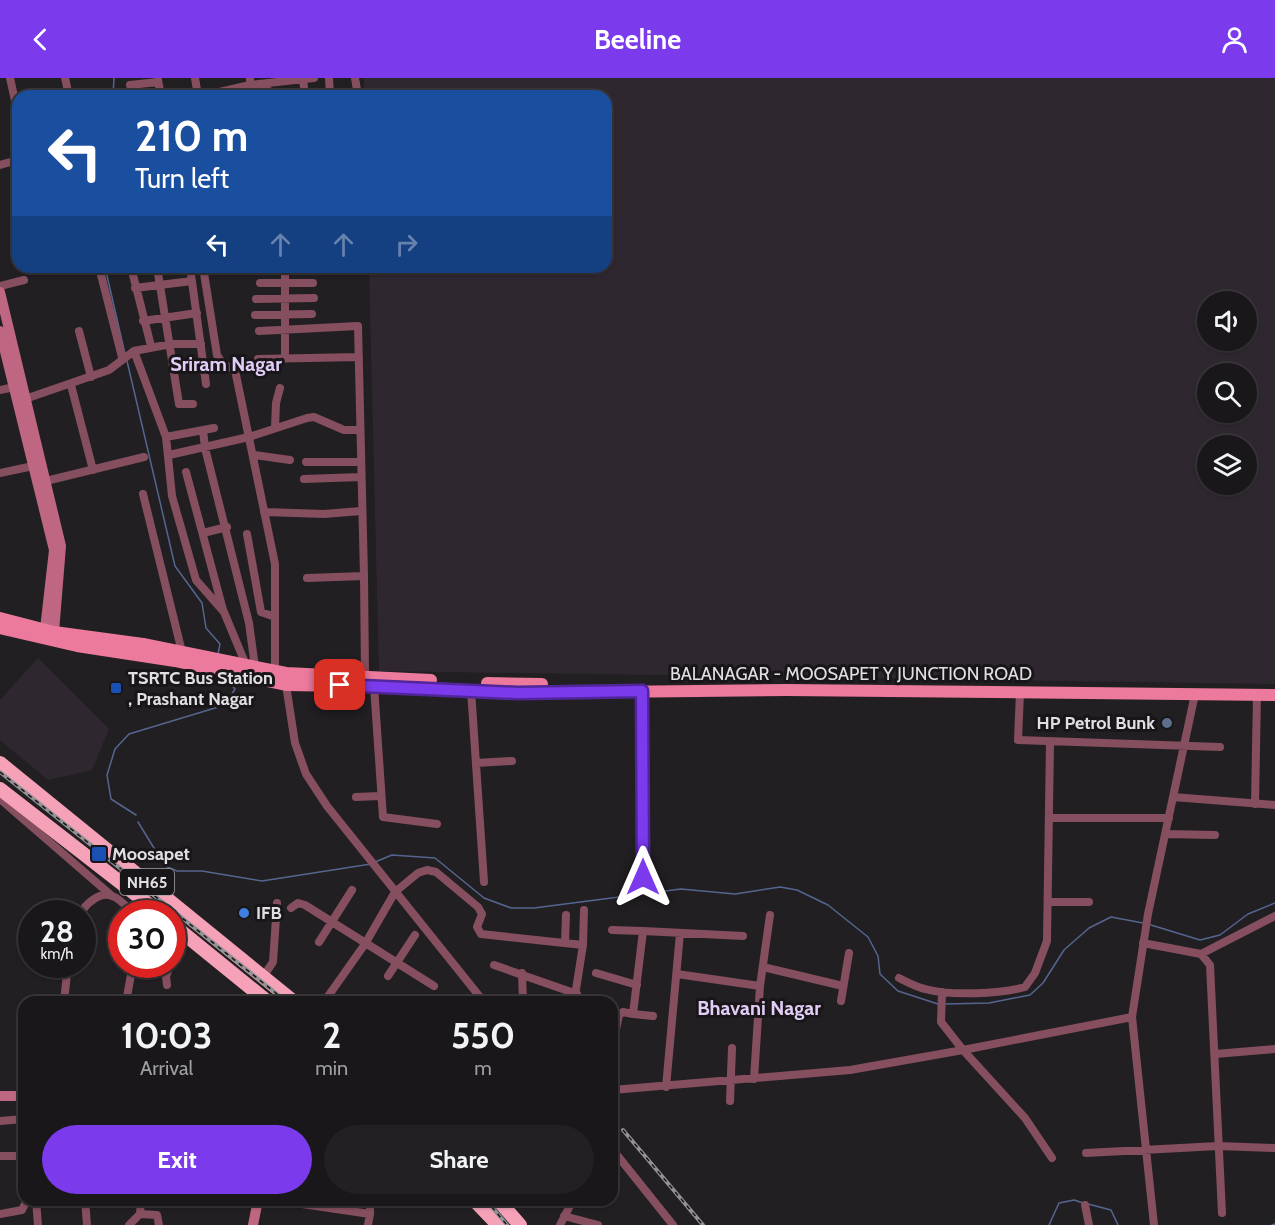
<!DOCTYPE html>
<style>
body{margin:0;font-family:Cabin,sans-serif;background:#232023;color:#f1f3f6;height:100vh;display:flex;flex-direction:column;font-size:22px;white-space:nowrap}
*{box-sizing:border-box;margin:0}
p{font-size:20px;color:#9f9fa2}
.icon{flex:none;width:33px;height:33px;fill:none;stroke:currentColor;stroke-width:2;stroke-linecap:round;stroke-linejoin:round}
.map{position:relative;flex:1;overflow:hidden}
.details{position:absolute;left:18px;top:918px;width:600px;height:210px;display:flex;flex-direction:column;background:#1a171a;border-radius:18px;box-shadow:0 2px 4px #0004,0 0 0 2px #383639}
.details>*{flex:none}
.guide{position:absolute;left:12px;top:12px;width:600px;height:183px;border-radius:18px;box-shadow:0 2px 4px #0004,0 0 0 2px #383639;background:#1a4fa0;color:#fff;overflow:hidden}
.tools{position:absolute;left:1197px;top:213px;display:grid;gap:12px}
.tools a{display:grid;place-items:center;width:60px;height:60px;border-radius:50%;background:#1a171a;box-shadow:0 2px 4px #0004,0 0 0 2px #383639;font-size:30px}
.speed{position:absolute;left:18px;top:822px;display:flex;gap:12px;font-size:30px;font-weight:700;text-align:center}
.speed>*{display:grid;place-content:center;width:78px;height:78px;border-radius:50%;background:#1a171a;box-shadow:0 2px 4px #0004,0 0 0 2px #383639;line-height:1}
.speed small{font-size:15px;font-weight:400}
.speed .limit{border:9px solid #d22;background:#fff;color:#111}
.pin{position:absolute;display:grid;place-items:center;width:51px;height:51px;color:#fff;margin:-26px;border-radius:12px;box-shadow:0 3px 9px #0006}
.me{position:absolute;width:66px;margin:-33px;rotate:0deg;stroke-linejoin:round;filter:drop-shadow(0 0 4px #0008)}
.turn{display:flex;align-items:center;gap:21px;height:126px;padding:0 24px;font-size:27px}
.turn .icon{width:78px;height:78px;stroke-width:2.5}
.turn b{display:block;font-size:42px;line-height:51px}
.lanes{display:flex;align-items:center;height:57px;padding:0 24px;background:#0003;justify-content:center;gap:30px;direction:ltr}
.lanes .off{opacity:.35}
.eta{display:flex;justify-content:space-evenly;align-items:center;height:102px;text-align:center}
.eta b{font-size:36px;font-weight:700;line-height:42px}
.cta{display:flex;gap:12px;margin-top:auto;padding:12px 24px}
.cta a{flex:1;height:69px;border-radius:36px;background:#7c3aed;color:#fff;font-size:24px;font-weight:700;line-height:69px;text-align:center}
.cta a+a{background:#232023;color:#f1f3f6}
header{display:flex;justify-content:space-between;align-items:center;height:78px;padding:0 24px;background:#7c3aed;color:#fff;font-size:27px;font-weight:700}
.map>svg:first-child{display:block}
.built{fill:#2e272f;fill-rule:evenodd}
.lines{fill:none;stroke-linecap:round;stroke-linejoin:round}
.stream{stroke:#546690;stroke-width:1.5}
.street{stroke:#864f5f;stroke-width:8}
.secondary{stroke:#bf6782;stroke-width:10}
.primary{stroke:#ec7a9d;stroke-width:12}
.highway{stroke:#f5a2b9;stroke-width:14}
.rail-casing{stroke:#939193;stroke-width:4}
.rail{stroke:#191619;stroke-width:1.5;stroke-dasharray:4.5;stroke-linecap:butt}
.route-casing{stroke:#51269a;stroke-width:15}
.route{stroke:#7c3aed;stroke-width:10}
.transit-dot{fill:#1a4fb4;stroke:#191619;stroke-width:2}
.service-dot{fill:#5c6f8a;stroke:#191619;stroke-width:2}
.shop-dot{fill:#3f7fe0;stroke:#191619;stroke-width:2}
.labels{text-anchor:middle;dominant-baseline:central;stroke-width:6;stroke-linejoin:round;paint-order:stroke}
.shield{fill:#191619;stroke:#a5a3a5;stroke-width:1.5}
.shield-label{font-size:16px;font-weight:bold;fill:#e1dfe1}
.street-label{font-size:18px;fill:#e1dfe1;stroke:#191619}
.poi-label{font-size:18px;font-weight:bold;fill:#e1dfe1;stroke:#191619;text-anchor:start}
.neighbourhood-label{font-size:20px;font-weight:bold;fill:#e1cdf6;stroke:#191619}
</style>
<header><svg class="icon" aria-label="back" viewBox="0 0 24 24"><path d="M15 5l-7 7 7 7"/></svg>Beeline<svg class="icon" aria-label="person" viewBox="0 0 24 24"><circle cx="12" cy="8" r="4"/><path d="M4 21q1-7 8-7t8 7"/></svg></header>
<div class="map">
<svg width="1275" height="1147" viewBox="0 0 1275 1147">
<rect width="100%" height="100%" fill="#221f22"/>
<path class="built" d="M 364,0 L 1275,0 L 1275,606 L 379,593 L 369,189 L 606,189 L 606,18 L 364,18 ZM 1208,224 L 1246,224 L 1246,262 L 1208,262 ZM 1208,296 L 1246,296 L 1246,334 L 1208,334 ZM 1208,368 L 1246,368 L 1246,406 L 1208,406 Z
M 38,580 L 109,651 L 92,692 L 48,702 L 0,662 L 0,622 Z"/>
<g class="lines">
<path class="stream" d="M 113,18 L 114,0
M 105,189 L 125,276
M 127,283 L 175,488 L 202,525 L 206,550 L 220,566 L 218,576
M 136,737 L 111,721 L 107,697 L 115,671 L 129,656 L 225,627 L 235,611 L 224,599
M 138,744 L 165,788 L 177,793 L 202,793 L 262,803 L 371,786
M 375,784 L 392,777 L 435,780 L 484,820 L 511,830 L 534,830 L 681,811 L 735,816 L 780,809 L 797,812 L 828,827 L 868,859 L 878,878 L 880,896 L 898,913 L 938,926
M 1151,847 L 1200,862 L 1220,857 L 1248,836 L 1275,825
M 946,926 L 989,925 L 1030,917 L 1043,905 L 1064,872 L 1089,850 L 1111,839 L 1143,845
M 1088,1126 L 1111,1132 L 1118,1147
M 1049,1147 L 1059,1125 L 1074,1122 L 1083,1125
M 1272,1147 L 1275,1146"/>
<path class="street" d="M 10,0 L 18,36
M 65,0 L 69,18
M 195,0 L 198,18
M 250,0 L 250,7 L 314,0
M 329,0 L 330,18
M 355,0 L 358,18
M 303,1 L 305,18
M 158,2 L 161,18
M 267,5 L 268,18
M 130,7 L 158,4
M 202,18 L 250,7
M 0,87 L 18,82
M 99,189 L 122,279
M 131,189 L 151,268
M 157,189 L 179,326 L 193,326
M 190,189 L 206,306
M 203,189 L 217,277 L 223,286 L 235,292 L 275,486 L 275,593
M 285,189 L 285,280
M 260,205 L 313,205
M 0,208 L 24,202
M 135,210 L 192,203
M 256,221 L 314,220
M 255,237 L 312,236
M 143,243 L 197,235
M 79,253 L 91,299
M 259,253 L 358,248 L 364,498
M 134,273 L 166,359 L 172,418 L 196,502 L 224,534 L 246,587
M 258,281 L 359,279
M 71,307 L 93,392
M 0,312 L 14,309
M 25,321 L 109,292 L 134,273 L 171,266 L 201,266
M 275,350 L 276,325 L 280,310
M 203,352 L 205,370 L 249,545 L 255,589
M 166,359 L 214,350
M 169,377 L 249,359 L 307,340 L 314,339 L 344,352 L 360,352
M 254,377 L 290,382
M 306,384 L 360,384
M 186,394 L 223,532
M 0,395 L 33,388
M 304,401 L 361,399
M 46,403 L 144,379
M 143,416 L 182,574
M 264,434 L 324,436 L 361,433
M 203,455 L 227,449
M 247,456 L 261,534 L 275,539
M 307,500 L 364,498 L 365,597
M 286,607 L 295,665 L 306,696 L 327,728 L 484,924
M 374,608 L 383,739 L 437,746
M 471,612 L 484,804
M 642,613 L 643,799
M 1020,614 L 1018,662 L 1220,669
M 476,685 L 512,683
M 356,719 L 380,718
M 1173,719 L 1275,727
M 0,721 L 112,818
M 1255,726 L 1257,616
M 1050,740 L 1169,740
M 1165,756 L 1215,757
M 1049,824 L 1089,824
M 291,830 L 298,825 L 305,827 L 434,908
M 81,836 C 85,826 100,813 112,818 C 119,820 126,828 131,833 L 136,832 L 145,822
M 612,852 L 643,853
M 319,864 L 352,812
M 565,865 L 566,837
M 1143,865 L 1201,876 L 1275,838
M 1201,876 L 1210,887 L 1222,1135
M 172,878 L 187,859
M 494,887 L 577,916
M 763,889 L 843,908
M 522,895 L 523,924
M 596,895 L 637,907
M 677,896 L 760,908
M 388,898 L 415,857
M 263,899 L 273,884 L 277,825
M 899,900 C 907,904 916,909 925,911 C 950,918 1000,916 1025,909 L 1035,895 L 1047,863 L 1050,664
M 167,907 L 166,899 L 170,886
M 942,914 L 941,944 L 963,972 L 1132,939
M 841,923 L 849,875
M 64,924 L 68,886
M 126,924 L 133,886
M 324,924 L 365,866 L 395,814 L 418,795 L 427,792 L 436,794 L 478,829 L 482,836 L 477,849 L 481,856 L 583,867
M 574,924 L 583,867 L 584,832
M 633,936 L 653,938
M 612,971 L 619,937 L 623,934 L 633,936 L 643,853 L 743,858
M 1215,976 L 1275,971
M 754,1001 L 760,908 L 770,837
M 666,1009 L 680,855
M 612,1012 L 850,992 L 963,972 L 1025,1040 L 1052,1080
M 730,1023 L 732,970
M 0,1043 L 24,1041
M 613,1072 L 673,1147
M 1086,1075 L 1218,1068 L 1275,1070
M 0,1078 L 24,1078
M 21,1078 L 24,1046
M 36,1122 L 38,1147
M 61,1122 L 61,1126
M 85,1122 L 87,1147
M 275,1122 L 370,1136 L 368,1147
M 370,1122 L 370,1136
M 1085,1127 L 1089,1147
M 0,1136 L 22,1132 L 27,1122
M 140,1136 L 157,1137 L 159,1147
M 564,1138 L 598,1147
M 129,1147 L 140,1136 L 141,1122
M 560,1147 L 573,1122
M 1154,1147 L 1132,939 L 1148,836 L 1195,616"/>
<path class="secondary" d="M 0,214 L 61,468 L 54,554
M 0,253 L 54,472 L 45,551
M 0,1018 L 24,1018
M 253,1147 L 258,1122"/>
<path class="primary" d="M 0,540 L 54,554 L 143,566 L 286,595 L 431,602
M 0,550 L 77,568 L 175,583 L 286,607 L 412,609 L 518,615 L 786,612 L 1275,617
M 487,605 L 542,606"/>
<path class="highway" d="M 0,685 L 294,924
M 0,711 L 161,836
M 172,846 L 268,924
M 474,1122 L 498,1147
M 498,1122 L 520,1147"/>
<defs>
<path id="rail" d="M 0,694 L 287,924
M 623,1052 L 703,1147
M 486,1122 L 507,1147"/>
</defs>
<use href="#rail" class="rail-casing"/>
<use href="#rail" class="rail"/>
</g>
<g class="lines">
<defs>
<path id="route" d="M 340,607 L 518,615 L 642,613 L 643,799"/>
</defs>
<use href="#route" class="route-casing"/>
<use href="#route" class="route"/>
</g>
<g class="transit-dot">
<rect x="110" y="604" width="12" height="12" rx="3"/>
<rect x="91" y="768" width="16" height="16" rx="3"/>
</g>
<circle class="service-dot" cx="1167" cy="645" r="6"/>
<circle class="shop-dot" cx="244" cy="835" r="6"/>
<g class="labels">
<rect class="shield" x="120" y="791" width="54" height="26" rx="4.5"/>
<g class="shield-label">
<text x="147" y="804">NH65</text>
</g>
<g class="street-label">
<text x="851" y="596">BALANAGAR - MOOSAPET Y JUNCTION ROAD</text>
</g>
<g class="poi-label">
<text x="128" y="600">TSRTC Bus Station<tspan x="128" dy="21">, Prashant Nagar</tspan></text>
<text x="1155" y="645" text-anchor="end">HP Petrol Bunk</text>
<text x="112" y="776">Moosapet</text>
<text x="256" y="835">IFB</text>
</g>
<g class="neighbourhood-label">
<text x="226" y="286">Sriram Nagar</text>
<text x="759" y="930">Bhavani Nagar</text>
</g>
</g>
</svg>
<div class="tools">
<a><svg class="icon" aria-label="sound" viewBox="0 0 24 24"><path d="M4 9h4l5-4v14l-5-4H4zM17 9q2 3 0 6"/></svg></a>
<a><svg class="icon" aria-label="search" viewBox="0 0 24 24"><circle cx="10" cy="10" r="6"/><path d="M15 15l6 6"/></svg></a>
<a><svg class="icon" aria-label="layers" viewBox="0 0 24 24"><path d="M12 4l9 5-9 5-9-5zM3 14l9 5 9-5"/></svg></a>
</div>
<div class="speed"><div>28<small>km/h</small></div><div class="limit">30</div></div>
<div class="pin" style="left:340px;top:607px;background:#d93025"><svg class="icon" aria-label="arrive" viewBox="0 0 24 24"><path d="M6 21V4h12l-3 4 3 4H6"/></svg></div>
<svg class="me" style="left:643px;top:799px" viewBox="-20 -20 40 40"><path d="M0-17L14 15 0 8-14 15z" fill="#7c3aed" stroke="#fff" stroke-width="4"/></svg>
<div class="guide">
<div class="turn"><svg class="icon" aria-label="left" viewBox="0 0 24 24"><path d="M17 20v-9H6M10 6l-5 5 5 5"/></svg><div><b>210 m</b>Turn left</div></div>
<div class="lanes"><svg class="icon" aria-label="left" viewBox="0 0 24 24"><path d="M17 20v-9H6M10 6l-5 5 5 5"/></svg><svg class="icon off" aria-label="ahead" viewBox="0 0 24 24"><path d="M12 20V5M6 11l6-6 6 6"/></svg><svg class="icon off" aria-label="ahead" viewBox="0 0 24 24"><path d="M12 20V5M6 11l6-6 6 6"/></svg><svg class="icon off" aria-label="right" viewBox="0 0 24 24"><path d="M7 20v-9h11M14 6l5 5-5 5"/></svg></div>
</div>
<section class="details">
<div class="eta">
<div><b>10:03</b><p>Arrival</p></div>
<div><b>2</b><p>min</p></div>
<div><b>550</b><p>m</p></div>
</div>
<div class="cta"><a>Exit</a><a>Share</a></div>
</section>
</div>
